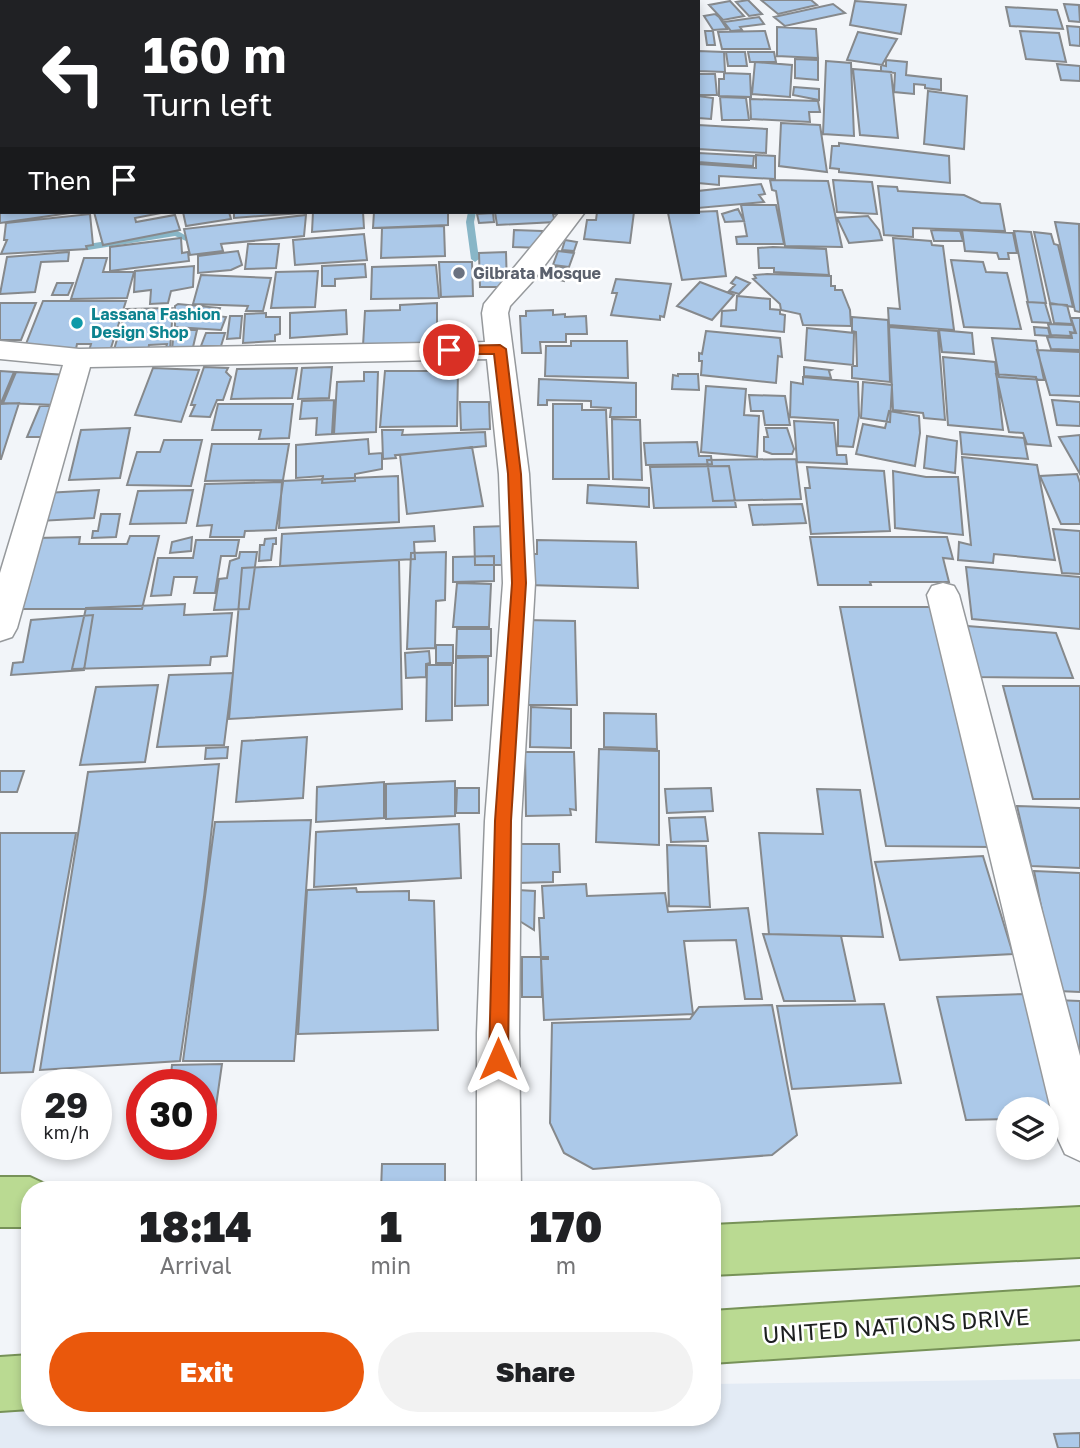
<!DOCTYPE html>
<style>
body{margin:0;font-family:"Golos Text",sans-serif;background:#f2f2f2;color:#202124;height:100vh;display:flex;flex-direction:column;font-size:26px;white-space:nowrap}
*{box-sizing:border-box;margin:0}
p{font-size:23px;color:#757577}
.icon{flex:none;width:38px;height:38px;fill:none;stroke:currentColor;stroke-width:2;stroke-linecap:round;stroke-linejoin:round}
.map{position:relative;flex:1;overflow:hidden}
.drawer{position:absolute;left:21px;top:1181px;width:700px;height:245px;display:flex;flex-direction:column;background:#fff;border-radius:28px;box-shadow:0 4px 10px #0003}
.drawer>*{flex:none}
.top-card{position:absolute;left:0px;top:0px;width:700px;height:214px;box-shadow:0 4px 10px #0003;background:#202124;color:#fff;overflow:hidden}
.tools{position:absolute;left:996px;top:1097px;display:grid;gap:14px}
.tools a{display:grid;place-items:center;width:63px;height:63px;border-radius:50%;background:#fff;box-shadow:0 4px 10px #0003;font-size:35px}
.speed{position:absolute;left:21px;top:1069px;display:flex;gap:14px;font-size:35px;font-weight:700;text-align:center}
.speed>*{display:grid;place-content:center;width:91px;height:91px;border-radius:50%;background:#fff;box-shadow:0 4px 10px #0003;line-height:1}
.speed small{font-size:18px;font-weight:400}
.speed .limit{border:10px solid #d22;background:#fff;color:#111}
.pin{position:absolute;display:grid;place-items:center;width:60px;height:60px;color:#fff;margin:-30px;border:4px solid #fff;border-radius:50%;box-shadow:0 2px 7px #0007}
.me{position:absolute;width:77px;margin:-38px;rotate:0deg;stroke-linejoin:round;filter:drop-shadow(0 0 5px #0008)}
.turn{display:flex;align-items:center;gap:24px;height:147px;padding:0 28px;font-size:32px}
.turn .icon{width:91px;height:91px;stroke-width:2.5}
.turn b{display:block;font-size:49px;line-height:60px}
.then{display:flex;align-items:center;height:66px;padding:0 28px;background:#0003;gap:14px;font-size:26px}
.eta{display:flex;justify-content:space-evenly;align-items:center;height:119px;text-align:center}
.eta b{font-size:42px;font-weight:800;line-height:49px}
.action{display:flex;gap:14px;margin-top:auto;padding:14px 28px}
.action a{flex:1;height:80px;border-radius:42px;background:#ea580c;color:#fff;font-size:28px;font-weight:800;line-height:80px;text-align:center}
.action a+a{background:#f2f2f2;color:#202124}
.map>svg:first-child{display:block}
.built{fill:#e3ebf5}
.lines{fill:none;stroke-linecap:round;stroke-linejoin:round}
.stream{fill:#88b6c7;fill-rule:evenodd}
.building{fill:#acc9e9;stroke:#86898c;stroke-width:2}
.minor-casing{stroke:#96999c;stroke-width:3}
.trunk-casing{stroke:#779258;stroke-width:4}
.minor{fill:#fff;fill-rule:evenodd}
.trunk{fill:#bada92;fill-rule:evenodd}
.route{fill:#ea580c;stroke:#983908;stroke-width:2}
.worship-dot{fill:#6b7280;stroke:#fff;stroke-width:2.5}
.culture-dot{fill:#0f9aa8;stroke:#fff;stroke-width:2.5}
.labels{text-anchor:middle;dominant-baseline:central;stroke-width:5;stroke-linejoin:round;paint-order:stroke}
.far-worship-label{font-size:16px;font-weight:bold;fill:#5b616d;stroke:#fff;text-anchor:start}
.far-culture-label{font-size:16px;font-weight:bold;fill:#0d838f;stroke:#fff;text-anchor:start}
.near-street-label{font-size:23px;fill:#1d1f20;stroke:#fff}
</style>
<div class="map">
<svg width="1080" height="1448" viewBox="0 0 1080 1448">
<rect width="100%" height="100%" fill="#f2f5f9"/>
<path class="built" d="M 1080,1379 L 1080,1448 L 0,1448 L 0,1393 L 30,1393 L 30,1418 L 712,1418 L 712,1384 Z"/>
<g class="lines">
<path class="stream" d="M 556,0 L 560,0 L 560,2 L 553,2 Z
M 645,0 L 659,0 L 642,2 Z
M 468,212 L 476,212 L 474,222 L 479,259 L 475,262 L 471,259 L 466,222 Z
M 176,230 L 190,238 L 186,241 L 175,236 L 88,250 L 84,247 L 88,244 Z"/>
</g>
<path class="building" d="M 115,0 L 196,0 L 114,2 Z
M 748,0 L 762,14 L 749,16 L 736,2 Z
M 761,0 L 811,0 L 817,5 L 778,14 Z
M 730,1 L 744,16 L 723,20 L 709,5 Z
M 855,1 L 906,5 L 901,34 L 850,25 Z
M 833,4 L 845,13 L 785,26 L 774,17 Z
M 1064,4 L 1079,5 L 1080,22 L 1069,21 Z
M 1006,7 L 1057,10 L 1063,29 L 1010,26 Z
M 715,14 L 719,17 L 727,29 L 713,30 L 704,16 Z
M 759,17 L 764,24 L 740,27 L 742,30 L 731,31 L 724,22 Z
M 1067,26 L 1080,27 L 1080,46 L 1070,45 Z
M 777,27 L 816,29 L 818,58 L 777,56 Z
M 705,31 L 713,31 L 715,45 L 707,45 Z
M 765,31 L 770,49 L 722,49 L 718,32 Z
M 1020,31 L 1059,33 L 1066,62 L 1026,59 Z
M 858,32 L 897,39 L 882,65 L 847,60 Z
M 698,51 L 724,52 L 725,72 L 698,71 Z
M 726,52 L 745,52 L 747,66 L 728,66 Z
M 748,52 L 774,52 L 776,62 L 750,62 Z
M 795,59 L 818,60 L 818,80 L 795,78 Z
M 886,60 L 907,62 L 906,75 L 941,79 L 941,90 L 925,88 L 925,85 L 914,84 L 914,94 L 894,92 L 895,73 L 881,71 L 881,65 L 886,66 Z
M 826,61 L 851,63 L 854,136 L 823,134 Z
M 755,62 L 792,65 L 790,97 L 752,94 Z
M 1057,64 L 1080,66 L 1080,81 L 1061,80 Z
M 853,69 L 891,72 L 898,138 L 860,135 Z
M 724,73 L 750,74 L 751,97 L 719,96 L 719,79 L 724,79 Z
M 698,74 L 715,74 L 717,95 L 698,95 Z
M 794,87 L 819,89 L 819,100 L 793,95 Z
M 928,91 L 967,96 L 964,149 L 924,144 Z
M 698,96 L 713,98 L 711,119 L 698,118 Z
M 720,97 L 746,98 L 749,120 L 722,120 Z
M 750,99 L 818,101 L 820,112 L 809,112 L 810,122 L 751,119 Z
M 781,123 L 820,125 L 827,172 L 779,166 Z
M 698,125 L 767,129 L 766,153 L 698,149 Z
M 839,143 L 949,156 L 950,183 L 839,172 L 839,169 L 830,168 L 832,146 L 839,146 Z
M 698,153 L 754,156 L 753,166 L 698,162 Z
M 756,155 L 775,156 L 775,179 L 719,176 L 719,185 L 698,183 L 698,164 L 756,168 Z
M 770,180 L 828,181 L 842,247 L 785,246 L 776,191 L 772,190 Z
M 833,180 L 872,182 L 877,214 L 837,212 Z
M 761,184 L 765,194 L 759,195 L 764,202 L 698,208 L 698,191 Z
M 878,186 L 897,187 L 898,191 L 964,195 L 981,203 L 1000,204 L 1005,231 L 913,228 L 913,237 L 884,235 Z
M 0,199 L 2,212 L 77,212 L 0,223 Z
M 741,205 L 776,205 L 784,244 L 737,244 L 736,237 L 747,236 Z
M 738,209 L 744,221 L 725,222 L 722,214 Z
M 717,211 L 726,276 L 682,280 L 668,213 Z
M 94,212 L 166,212 L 135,218 L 136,222 L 175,215 L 180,230 L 103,245 Z
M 183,212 L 229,212 L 231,219 L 186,226 Z
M 234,212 L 301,212 L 301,213 L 234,218 Z
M 313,212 L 363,212 L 364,228 L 312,232 Z
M 374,212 L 448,212 L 448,225 L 373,228 Z
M 495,212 L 571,212 L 572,213 L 553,214 L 555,222 L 497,225 Z
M 597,212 L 634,212 L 630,243 L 584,239 L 587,220 L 596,220 Z
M 493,213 L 494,222 L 479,223 L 477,214 Z
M 90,214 L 93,245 L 86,246 L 87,249 L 1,254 L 7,240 L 4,240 L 6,223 Z
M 306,215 L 304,236 L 221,244 L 223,251 L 190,255 L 184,229 Z
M 868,216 L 879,230 L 882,240 L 849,243 L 837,218 Z
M 1055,222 L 1079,224 L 1080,312 L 1075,311 Z
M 444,226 L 445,256 L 381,258 L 382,228 Z
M 514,230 L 542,231 L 541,248 L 513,247 Z
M 931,230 L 960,231 L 963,241 L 934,241 Z
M 962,230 L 1013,233 L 1017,253 L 1008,253 L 1009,259 L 999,259 L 997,253 L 965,251 Z
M 1014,231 L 1031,232 L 1046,303 L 1028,302 Z
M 1034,232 L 1051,234 L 1054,244 L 1058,245 L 1073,307 L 1050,303 Z
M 364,234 L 367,260 L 295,265 L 293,240 Z
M 181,238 L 182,253 L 188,252 L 189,261 L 110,271 L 110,247 Z
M 893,238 L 931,241 L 932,245 L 943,246 L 954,330 L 889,325 L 888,308 L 900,309 Z
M 565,240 L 577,242 L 574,251 L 562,250 Z
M 248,244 L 279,244 L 276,268 L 245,269 Z
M 773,247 L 826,249 L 829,275 L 774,272 L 774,268 L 759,268 L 758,248 Z
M 238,251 L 242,265 L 231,270 L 198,273 L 198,256 Z
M 558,251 L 574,253 L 569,267 L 553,265 Z
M 69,252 L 68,261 L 41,262 L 35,292 L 0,294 L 7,257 Z
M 506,252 L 507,287 L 480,287 L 479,253 Z
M 84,258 L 107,258 L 103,272 L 134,272 L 127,298 L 71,299 Z
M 951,260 L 983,262 L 986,272 L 1007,273 L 1021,329 L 964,327 Z
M 439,262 L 472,262 L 473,296 L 441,297 Z
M 365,264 L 366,277 L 335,279 L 335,286 L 322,286 L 322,266 Z
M 436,265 L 439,298 L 371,299 L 372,267 Z
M 194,266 L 193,287 L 171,291 L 168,303 L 150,304 L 151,290 L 134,292 L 135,271 Z
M 550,266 L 568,268 L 564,281 L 556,279 L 557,275 L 548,274 Z
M 318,271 L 315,307 L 271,308 L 276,272 Z
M 767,274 L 831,276 L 831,286 L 835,286 L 835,290 L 842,290 L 850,310 L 851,326 L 803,325 L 800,314 L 781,310 L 780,304 L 753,279 L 756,278 L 754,275 Z
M 201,275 L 271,278 L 263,311 L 246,311 L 248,306 L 193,304 Z
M 736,277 L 750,283 L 739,294 L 729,291 L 735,285 L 731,283 Z
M 616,279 L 671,284 L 664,317 L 660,316 L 660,320 L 611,315 L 617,293 L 612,293 Z
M 700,282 L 734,295 L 712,320 L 677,306 Z
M 57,283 L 73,283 L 68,295 L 52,295 Z
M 737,296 L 770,299 L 770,309 L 780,310 L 780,314 L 785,315 L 784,332 L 721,326 L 722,311 L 736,310 Z
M 43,301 L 126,301 L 110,351 L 89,351 L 91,344 L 77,344 L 76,349 L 24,349 Z
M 1027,302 L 1045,303 L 1051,323 L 1032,322 Z
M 0,303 L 36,303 L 21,340 L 0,340 Z
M 437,303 L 437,344 L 363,346 L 365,311 L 400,310 L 400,305 Z
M 178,304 L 220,308 L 217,316 L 226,317 L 221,330 L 175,327 L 175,306 Z
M 1050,304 L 1067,305 L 1072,324 L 1054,323 Z
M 173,308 L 170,349 L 166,348 L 167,344 L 149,345 L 148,351 L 113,353 L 126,309 Z
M 346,310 L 347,334 L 290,338 L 290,313 Z
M 553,310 L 553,315 L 565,314 L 565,317 L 586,316 L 587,334 L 566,334 L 566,342 L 540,342 L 541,353 L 522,353 L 520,316 L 526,316 L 526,311 Z
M 266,313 L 266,317 L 280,317 L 280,334 L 275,335 L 275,341 L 243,343 L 245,314 Z
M 230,316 L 242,316 L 240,338 L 227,339 Z
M 852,317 L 888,320 L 890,382 L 852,378 L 852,366 L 857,366 L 856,332 L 852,331 Z
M 1071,318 L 1080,318 L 1080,350 L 1051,349 L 1047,337 L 1072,338 L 1071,333 L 1076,333 Z
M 1048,324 L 1073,325 L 1075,333 L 1070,332 L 1071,336 L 1051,335 Z
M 889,327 L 938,331 L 945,420 L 924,418 L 923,413 L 893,410 Z
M 1034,327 L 1048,328 L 1050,336 L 1035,335 Z
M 807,328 L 854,333 L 853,365 L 805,360 Z
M 174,330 L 197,330 L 193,347 L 172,350 Z
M 939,330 L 972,333 L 974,354 L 942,352 Z
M 706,331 L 780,338 L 782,357 L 778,356 L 776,383 L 701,375 L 702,361 L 699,361 L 699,353 L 702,354 Z
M 206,333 L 225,333 L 221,346 L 201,346 Z
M 992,338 L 1036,341 L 1044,380 L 999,377 Z
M 571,341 L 627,341 L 628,378 L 545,376 L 546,346 L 571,346 Z
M 1037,350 L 1080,352 L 1080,396 L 1050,395 Z
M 943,357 L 995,362 L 1003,430 L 948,425 Z
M 204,367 L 228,368 L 226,372 L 231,377 L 223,400 L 217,400 L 210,417 L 190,416 L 195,405 L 191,405 Z
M 332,367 L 329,398 L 298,399 L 302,368 Z
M 804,367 L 831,370 L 829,371 L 831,378 L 804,376 Z
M 153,368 L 199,370 L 181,422 L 135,415 Z
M 297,368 L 292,398 L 231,399 L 237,369 Z
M 0,371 L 14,372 L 1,403 L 0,403 Z
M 385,371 L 458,371 L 457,426 L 380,427 Z
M 16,372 L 68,375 L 57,405 L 3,403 Z
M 364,372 L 378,372 L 376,432 L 334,434 L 337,382 L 364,381 Z
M 678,374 L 698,374 L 699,390 L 672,389 L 673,375 L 678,376 Z
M 996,374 L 1036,377 L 1051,446 L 1027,444 L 1023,433 L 1009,432 Z
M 803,377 L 858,382 L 859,416 L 853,447 L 838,446 L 838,420 L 790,417 L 791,382 L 803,384 Z
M 539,379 L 636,383 L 636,417 L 610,417 L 611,408 L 591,407 L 591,401 L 547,400 L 547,405 L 538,405 Z
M 863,382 L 892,385 L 890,422 L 861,418 Z
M 706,386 L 746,389 L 744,415 L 759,416 L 757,457 L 701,452 Z
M 749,395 L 785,396 L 790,425 L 765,425 L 763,411 L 751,411 Z
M 334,400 L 332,434 L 316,435 L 317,418 L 300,419 L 302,401 Z
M 1052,400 L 1080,402 L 1080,426 L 1057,425 Z
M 460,402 L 489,402 L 490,429 L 461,430 Z
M 19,403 L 1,459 L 0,459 L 0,404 Z
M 218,404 L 293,404 L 289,438 L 259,439 L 261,430 L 212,430 Z
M 553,404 L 582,404 L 582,410 L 606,410 L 609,479 L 553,479 Z
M 40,406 L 56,406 L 45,437 L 27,437 Z
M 889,411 L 919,416 L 920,433 L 915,466 L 856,454 L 863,424 L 885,428 Z
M 612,419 L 640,420 L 642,480 L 613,479 Z
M 794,421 L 834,423 L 837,455 L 846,455 L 847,464 L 797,462 Z
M 130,428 L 120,478 L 69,480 L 81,430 Z
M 766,428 L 787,428 L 794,449 L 792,454 L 772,454 L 764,451 L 764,437 L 768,437 Z
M 382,430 L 403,430 L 402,435 L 485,432 L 486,446 L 395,455 L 396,458 L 383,459 Z
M 960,432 L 1024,438 L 1028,459 L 962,454 Z
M 1080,435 L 1080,474 L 1059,437 Z
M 927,436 L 957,441 L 955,473 L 924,468 Z
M 368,439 L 369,454 L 382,453 L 382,469 L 355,474 L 355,481 L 322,483 L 323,476 L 296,478 L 296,445 Z
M 164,440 L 202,440 L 191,486 L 127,485 L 137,452 L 160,452 Z
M 697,442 L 699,456 L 711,456 L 712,464 L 646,465 L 644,443 Z
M 212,444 L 289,444 L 283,480 L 205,481 Z
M 472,447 L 483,506 L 407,514 L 400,455 Z
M 962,457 L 1037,465 L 1055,560 L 994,554 L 993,563 L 958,560 L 959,542 L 971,545 Z
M 796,459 L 801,499 L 713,501 L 707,460 Z
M 729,466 L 736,507 L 654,508 L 650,467 Z
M 807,467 L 884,471 L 890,531 L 811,534 L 805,488 L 810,488 Z
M 893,471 L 926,477 L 958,477 L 963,535 L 895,528 Z
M 1077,474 L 1080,483 L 1080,524 L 1061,524 L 1040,476 Z
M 398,476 L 399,522 L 279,528 L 282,481 Z
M 283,482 L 276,530 L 245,531 L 244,537 L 210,537 L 212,525 L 197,526 L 205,484 Z
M 588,485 L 649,488 L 649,507 L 587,503 Z
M 99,490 L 94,518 L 39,521 L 45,493 Z
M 193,490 L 186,523 L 130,524 L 138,491 Z
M 802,504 L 806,523 L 753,525 L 749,505 Z
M 101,514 L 120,514 L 116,537 L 92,538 L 93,531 L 98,531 Z
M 434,526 L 435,541 L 414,542 L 415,559 L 280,566 L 282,534 Z
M 508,526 L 508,565 L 475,565 L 474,527 Z
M 1053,529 L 1080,531 L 1080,574 L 1062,573 Z
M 130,536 L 159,536 L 142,609 L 13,609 L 36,538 L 80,537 L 79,544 L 127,544 Z
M 192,537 L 191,551 L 170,553 L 172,542 Z
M 810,537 L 947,537 L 953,559 L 943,558 L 949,582 L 870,582 L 871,585 L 818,585 Z
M 276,538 L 276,544 L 273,544 L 271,560 L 259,561 L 260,545 L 264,545 L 265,539 Z
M 196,540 L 239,540 L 236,556 L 221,556 L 215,593 L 194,593 L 197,577 L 174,577 L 171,595 L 151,596 L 158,558 L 193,558 Z
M 537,540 L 636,542 L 638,588 L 527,585 L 528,554 L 537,554 Z
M 240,552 L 257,552 L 249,609 L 214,610 L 219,579 L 227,578 L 230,561 L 239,558 Z
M 446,552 L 445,600 L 436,601 L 435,648 L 407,649 L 411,553 Z
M 494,556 L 494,581 L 453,582 L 453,557 Z
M 399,560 L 402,709 L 229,719 L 242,568 Z
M 966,567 L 1080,577 L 1080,629 L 972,619 Z
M 457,583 L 491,584 L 489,627 L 453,627 Z
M 185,604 L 184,615 L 232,613 L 227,656 L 211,657 L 210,665 L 72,669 L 86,608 Z
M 840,607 L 933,607 L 993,847 L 886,846 Z
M 93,615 L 84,670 L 11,675 L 13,663 L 23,662 L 31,620 Z
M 525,620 L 575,621 L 577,705 L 524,705 Z
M 967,626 L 1056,633 L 1073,678 L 974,677 Z
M 457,629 L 491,629 L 491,656 L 456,656 Z
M 436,645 L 453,645 L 453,663 L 436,663 Z
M 429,651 L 430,663 L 426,664 L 426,677 L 406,678 L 405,653 Z
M 488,657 L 488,705 L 455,706 L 456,658 Z
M 427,665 L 452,665 L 452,720 L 426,721 Z
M 233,673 L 224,745 L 157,747 L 169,675 Z
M 158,685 L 145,762 L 80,765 L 96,687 Z
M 1003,686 L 1080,686 L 1080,799 L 1033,799 Z
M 531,707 L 571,709 L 571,748 L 530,747 Z
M 604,713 L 656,714 L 657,749 L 604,747 Z
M 307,737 L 303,798 L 236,802 L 242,741 Z
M 228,747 L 227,758 L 205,759 L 206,748 Z
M 599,749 L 659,751 L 659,845 L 596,842 Z
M 525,752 L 574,752 L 576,810 L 570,809 L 571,815 L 526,816 Z
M 219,764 L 204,897 L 180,1061 L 40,1070 L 88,772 Z
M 0,771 L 24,771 L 17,792 L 0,792 Z
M 455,781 L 455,816 L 386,819 L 386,784 Z
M 384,782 L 384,818 L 316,822 L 317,787 Z
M 457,788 L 479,788 L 479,813 L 456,813 Z
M 711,788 L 713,811 L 667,813 L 665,789 Z
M 817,789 L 860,790 L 883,937 L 769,934 L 759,833 L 823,834 Z
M 1017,806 L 1080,808 L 1080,868 L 1031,866 Z
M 705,817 L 708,841 L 671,842 L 669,818 Z
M 311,820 L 294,1061 L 183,1061 L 215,822 Z
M 459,824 L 461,878 L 314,887 L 316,832 Z
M 0,833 L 76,833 L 33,1072 L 0,1073 Z
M 519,844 L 559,844 L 560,872 L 553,872 L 553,882 L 518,883 Z
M 667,845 L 706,846 L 710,907 L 669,906 Z
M 983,856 L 1013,954 L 900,960 L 875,862 Z
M 1034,871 L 1080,873 L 1080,992 L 1058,991 Z
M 586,884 L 587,896 L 665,893 L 668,912 L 748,908 L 762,999 L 745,999 L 736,940 L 684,941 L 693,1014 L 544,1020 L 539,918 L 544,918 L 542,886 Z
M 356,888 L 357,892 L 409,891 L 409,900 L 434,901 L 438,1030 L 298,1034 L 307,890 Z
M 517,890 L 535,891 L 534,930 L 518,920 Z
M 763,934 L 841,936 L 855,1001 L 784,1001 Z
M 522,957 L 548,957 L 548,959 L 541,959 L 542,997 L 522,997 Z
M 1027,994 L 1061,1118 L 1046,1119 L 1046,1110 L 1008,1110 L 1008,1119 L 966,1120 L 937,997 Z
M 1055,1000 L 1080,1001 L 1080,1110 Z
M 884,1004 L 901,1083 L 792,1089 L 777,1006 Z
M 772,1005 L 797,1135 L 772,1155 L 593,1169 L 564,1153 L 550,1123 L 552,1023 L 690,1019 L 699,1007 Z
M 222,1064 L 213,1127 L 201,1127 L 201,1085 L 170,1085 L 172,1065 Z
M 382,1164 L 445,1164 L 445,1190 L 381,1190 Z
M 1080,1433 L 1080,1448 L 1058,1448 L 1054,1434 Z"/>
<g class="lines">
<defs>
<path id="minor" d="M 560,212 L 585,212 L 532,282 L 510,306 L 508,313 L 529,474 L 535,583 L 521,821 L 519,1033 L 521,1190 L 477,1190 L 477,1033 L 485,821 L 503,583 L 499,474 L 487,359 L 90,367 L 17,628 L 12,637 L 0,641 L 0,573 L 63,365 L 0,359 L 0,341 L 79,349 L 485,342 L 482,313 L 484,304 Z
M 943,583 L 954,586 L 959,595 L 1080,1056 L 1080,1161 L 1065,1154 L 1058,1139 L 927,595 L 932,586 Z"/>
<path id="trunk" d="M 0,1177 L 30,1177 L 47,1185 L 50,1190 L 30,1190 L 30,1227 L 0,1227 Z
M 1080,1207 L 1080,1257 L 712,1275 L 712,1225 Z
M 1080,1287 L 1080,1339 L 712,1363 L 712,1311 Z
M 30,1355 L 30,1409 L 0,1411 L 0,1357 Z"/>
</defs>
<use href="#minor" class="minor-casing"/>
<use href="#trunk" class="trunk-casing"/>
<use href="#minor" class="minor"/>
<use href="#trunk" class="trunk"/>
</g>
<path class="route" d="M 500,345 L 506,349 L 521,474 L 526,583 L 511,821 L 508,1059 L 505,1066 L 498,1069 L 492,1066 L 489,1059 L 495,821 L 512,583 L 508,474 L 494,354 L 449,354 L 443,350 L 449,346 Z"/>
<circle class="worship-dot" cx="459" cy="273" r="7"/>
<circle class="culture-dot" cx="77" cy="323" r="7"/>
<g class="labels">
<g class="far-worship-label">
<text x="473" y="273">Gilbrata Mosque</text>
</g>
<g class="far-culture-label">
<text x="91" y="314">Lassana Fashion<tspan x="91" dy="18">Design Shop</tspan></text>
</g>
<g class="near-street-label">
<text transform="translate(896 1325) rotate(-4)">UNITED NATIONS DRIVE</text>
</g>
</g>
</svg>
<div class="tools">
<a><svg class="icon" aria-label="layers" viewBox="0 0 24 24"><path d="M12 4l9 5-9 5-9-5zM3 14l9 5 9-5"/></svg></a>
</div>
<div class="speed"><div>29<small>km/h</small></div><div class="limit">30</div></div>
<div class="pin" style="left:449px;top:350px;background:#d93025"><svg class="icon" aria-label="arrive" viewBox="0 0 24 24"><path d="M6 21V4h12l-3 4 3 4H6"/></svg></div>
<svg class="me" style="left:498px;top:1059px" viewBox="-20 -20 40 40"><path d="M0-17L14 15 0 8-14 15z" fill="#ea580c" stroke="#fff" stroke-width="4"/></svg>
<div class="top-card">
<div class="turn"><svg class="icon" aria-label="left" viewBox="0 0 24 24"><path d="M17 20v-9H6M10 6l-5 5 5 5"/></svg><div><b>160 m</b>Turn left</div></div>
<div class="then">Then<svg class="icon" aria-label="arrive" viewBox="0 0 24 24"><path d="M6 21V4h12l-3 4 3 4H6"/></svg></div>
</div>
<section class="drawer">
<div class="eta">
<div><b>18:14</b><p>Arrival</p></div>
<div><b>1</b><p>min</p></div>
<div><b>170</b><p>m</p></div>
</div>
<div class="action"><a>Exit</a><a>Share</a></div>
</section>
</div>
